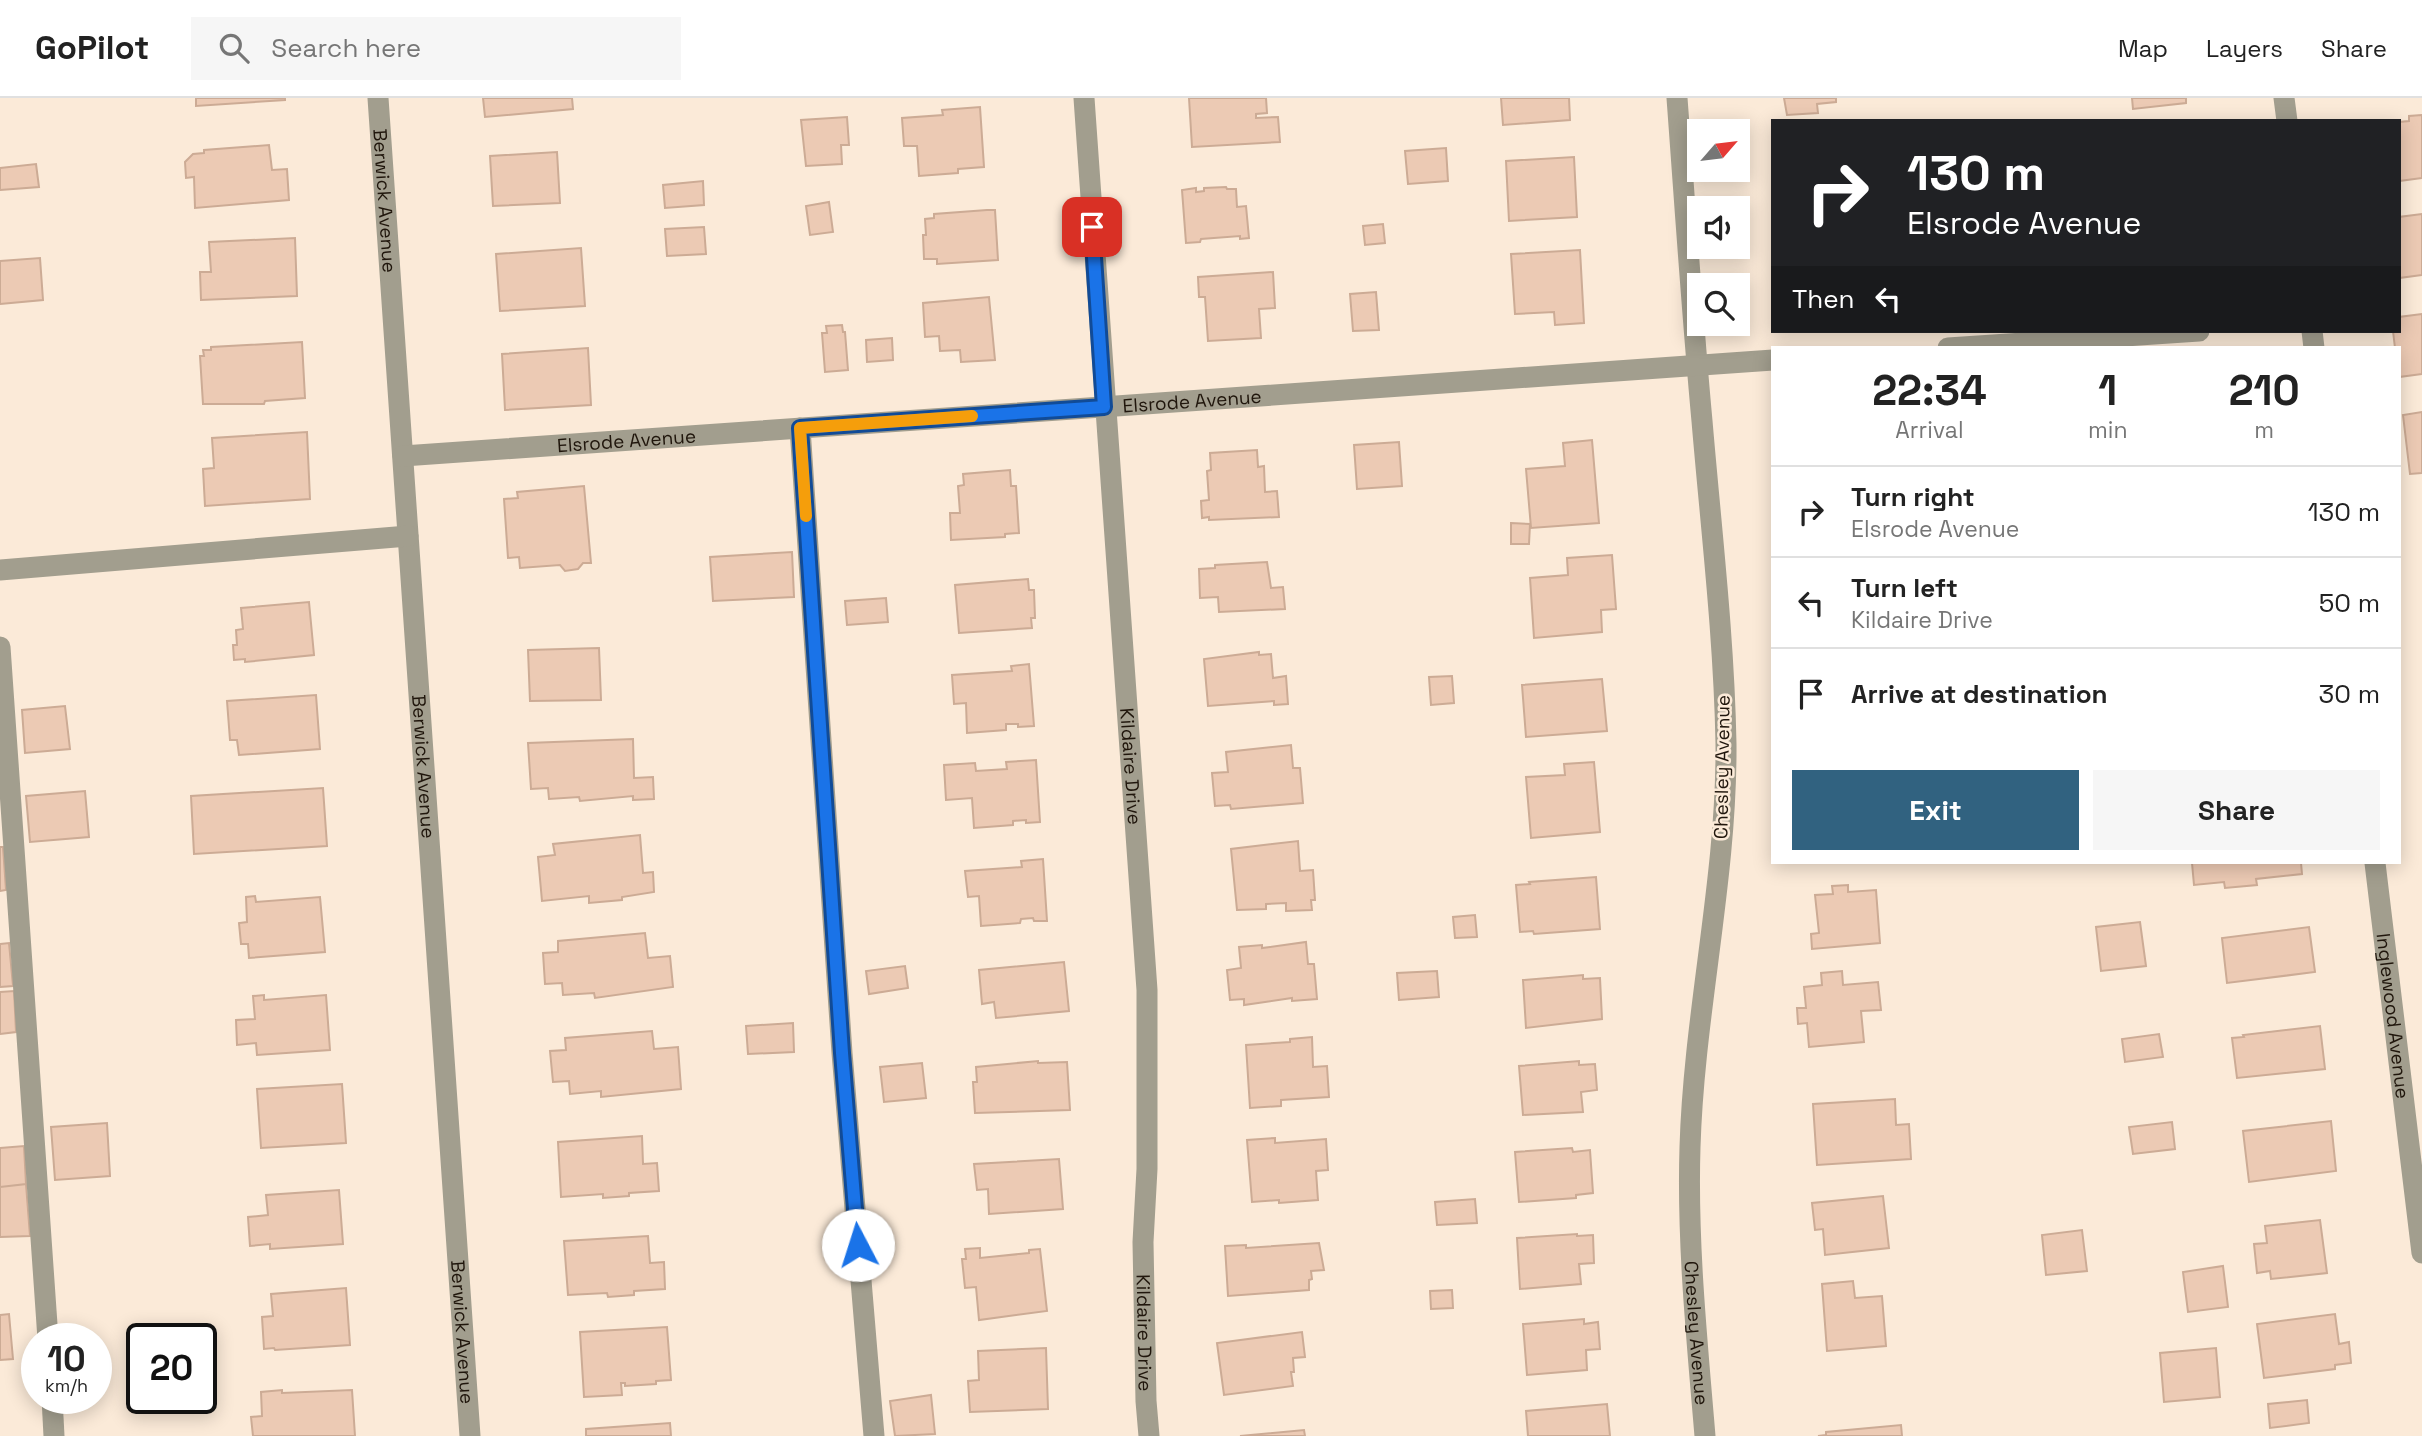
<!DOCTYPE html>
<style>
body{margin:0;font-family:"Space Grotesk",sans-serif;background:#f6f6f6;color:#222;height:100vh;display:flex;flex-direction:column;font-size:26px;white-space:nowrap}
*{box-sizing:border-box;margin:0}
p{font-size:23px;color:#767676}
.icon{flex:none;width:38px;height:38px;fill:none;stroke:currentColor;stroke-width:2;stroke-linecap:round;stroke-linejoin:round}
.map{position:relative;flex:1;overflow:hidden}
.sheet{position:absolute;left:1771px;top:248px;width:630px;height:518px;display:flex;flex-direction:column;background:#fff;border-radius:0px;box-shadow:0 4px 18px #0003}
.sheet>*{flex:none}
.banner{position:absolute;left:1771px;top:21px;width:630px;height:214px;border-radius:0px;box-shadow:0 4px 18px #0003;background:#202124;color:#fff;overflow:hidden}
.needle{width:46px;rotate:62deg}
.tools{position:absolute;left:1687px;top:21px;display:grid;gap:14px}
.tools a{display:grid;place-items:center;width:63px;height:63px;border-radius:0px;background:#fff;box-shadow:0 4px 18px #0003;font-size:35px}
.speed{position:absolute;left:21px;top:1225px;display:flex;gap:14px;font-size:35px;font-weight:700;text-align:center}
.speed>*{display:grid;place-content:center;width:91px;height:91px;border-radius:50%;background:#fff;box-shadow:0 4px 18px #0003;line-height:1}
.speed small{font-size:18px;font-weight:400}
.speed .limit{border:4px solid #111;border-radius:10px;background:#fff;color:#111}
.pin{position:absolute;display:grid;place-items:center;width:60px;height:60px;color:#fff;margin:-30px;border-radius:14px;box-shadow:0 4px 10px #0006}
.me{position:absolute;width:77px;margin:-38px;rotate:355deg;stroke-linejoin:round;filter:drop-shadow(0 0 5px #0008)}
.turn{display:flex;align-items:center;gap:24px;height:147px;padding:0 21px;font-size:32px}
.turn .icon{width:91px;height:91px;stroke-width:2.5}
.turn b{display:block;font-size:49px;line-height:60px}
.then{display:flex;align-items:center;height:66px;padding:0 21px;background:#0003;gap:14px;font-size:26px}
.eta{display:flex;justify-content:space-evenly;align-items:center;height:119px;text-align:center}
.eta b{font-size:42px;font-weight:800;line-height:49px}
.button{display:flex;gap:14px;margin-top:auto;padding:14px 21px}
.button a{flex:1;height:80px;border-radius:0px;background:#316280;color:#fff;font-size:28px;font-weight:800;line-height:80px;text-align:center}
.button a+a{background:#f6f6f6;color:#222}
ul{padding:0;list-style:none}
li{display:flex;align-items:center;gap:21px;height:91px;padding:0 21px;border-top:2px solid #e0e0e0}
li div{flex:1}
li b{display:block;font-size:26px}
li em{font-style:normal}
header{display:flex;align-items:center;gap:42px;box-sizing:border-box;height:98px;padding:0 35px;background:#fff;border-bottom:2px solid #e0e0e0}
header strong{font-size:33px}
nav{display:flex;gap:38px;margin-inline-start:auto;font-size:24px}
.search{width:490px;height:63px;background:#f6f6f6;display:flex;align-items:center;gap:18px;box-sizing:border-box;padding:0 24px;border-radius:0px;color:#767676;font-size:26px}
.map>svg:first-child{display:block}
.building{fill:#eccab4;stroke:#ccab95;stroke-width:2}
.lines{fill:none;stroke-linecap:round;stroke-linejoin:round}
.minor{stroke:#a29e8e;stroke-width:21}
.route-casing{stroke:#114b97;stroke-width:18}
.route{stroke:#1a73e8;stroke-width:12}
.slow{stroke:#f59e0b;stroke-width:12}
.labels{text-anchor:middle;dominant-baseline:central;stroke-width:5;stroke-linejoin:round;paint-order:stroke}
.street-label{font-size:19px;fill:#20160c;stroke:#fbead8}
</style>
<header>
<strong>GoPilot</strong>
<div class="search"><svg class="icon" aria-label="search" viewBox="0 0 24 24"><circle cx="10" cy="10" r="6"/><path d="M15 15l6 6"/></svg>Search here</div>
<nav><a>Map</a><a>Layers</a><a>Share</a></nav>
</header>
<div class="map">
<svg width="2422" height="1338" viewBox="0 0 2422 1338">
<rect width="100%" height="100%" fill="#fbead8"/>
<path class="building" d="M 196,0 L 285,0 L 285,2 L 196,8 Z
M 483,0 L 572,0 L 573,11 L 485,19 Z
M 1189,0 L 1266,0 L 1267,15 L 1256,16 L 1256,20 L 1278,19 L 1280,44 L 1192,49 Z
M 1501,0 L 1569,0 L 1570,22 L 1503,27 Z
M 1784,0 L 1836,0 L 1836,4 L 1817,6 L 1818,15 L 1787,17 Z
M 2132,0 L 2186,0 L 2186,5 L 2133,11 Z
M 980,9 L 984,69 L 958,71 L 958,75 L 919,78 L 917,48 L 904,48 L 902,20 L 943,17 L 942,12 Z
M 2422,17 L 2422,80 L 2399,83 L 2399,24 L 2409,23 L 2409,18 Z
M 847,19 L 849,47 L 841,47 L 842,66 L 806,68 L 801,22 Z
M 269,47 L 272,72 L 287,71 L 289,102 L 195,110 L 194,79 L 186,80 L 185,64 L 193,56 L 204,55 L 204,52 Z
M 1446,50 L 1448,83 L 1408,86 L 1405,53 Z
M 557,54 L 560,105 L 493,108 L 490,58 Z
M 1574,59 L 1577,119 L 1509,123 L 1506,63 Z
M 36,66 L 39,89 L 0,92 L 0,70 Z
M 703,83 L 704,107 L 665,110 L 663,87 Z
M 1226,89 L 1227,91 L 1236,91 L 1237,109 L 1246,108 L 1249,140 L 1240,141 L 1240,138 L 1201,141 L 1200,144 L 1186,145 L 1182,92 L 1196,90 L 1196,94 L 1204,93 L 1204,90 Z
M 829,104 L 833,134 L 810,137 L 806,108 Z
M 987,112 L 995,112 L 998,162 L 937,166 L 937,161 L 924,161 L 923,137 L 926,137 L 925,121 L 934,120 L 934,116 Z
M 2422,116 L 2422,177 L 2399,180 L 2399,119 Z
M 1383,126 L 1385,145 L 1365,147 L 1363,128 Z
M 704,129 L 706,156 L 667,158 L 665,131 Z
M 295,140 L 297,198 L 201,202 L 200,174 L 211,174 L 209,144 Z
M 581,150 L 585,208 L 500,213 L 496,156 Z
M 1580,152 L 1584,225 L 1555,227 L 1554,214 L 1515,216 L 1511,156 Z
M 40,160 L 43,202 L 0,206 L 0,163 Z
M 1273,174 L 1275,210 L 1259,211 L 1261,240 L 1208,243 L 1205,199 L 1199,199 L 1198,179 Z
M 1376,194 L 1379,232 L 1353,233 L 1350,196 Z
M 989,199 L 995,262 L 961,264 L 960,252 L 940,253 L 939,238 L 925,239 L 923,205 Z
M 2422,216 L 2422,276 L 2399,279 L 2399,250 L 2395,250 L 2393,233 L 2399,233 L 2399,219 Z
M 842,227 L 843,234 L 845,234 L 848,272 L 825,274 L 822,235 L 827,235 L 826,228 Z
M 892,240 L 893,262 L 867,264 L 866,242 Z
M 302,244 L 305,300 L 265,303 L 264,306 L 203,306 L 200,258 L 204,258 L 203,252 L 211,252 L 211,249 Z
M 588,250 L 591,307 L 505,312 L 502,256 Z
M 2422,314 L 2422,375 L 2410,376 L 2403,317 Z
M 307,334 L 310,401 L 205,408 L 203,371 L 214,370 L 212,340 Z
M 1592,342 L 1599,425 L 1531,430 L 1526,371 L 1565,368 L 1563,345 Z
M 1399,344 L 1402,388 L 1357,391 L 1354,347 Z
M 1257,352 L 1258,369 L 1264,368 L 1265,394 L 1277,393 L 1279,419 L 1209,422 L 1209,419 L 1202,420 L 1201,403 L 1209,402 L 1207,373 L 1211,372 L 1210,355 Z
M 1010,372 L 1011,388 L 1016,388 L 1019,435 L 1005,436 L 1005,439 L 951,442 L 950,415 L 960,415 L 958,388 L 964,387 L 963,376 Z
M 584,388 L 591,465 L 583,465 L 578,471 L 565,473 L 560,467 L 520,470 L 519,459 L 508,460 L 504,401 L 518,400 L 517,394 Z
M 1511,425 L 1530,426 L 1529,446 L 1511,446 Z
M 792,454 L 794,499 L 713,503 L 710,459 Z
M 1612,457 L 1616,511 L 1601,512 L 1602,534 L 1534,540 L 1530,480 L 1568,477 L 1567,460 Z
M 1267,464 L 1271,490 L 1283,489 L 1285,511 L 1219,514 L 1218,499 L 1200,500 L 1199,471 L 1215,470 L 1215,467 Z
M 1028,481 L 1029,492 L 1034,492 L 1035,520 L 1031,520 L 1032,530 L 959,535 L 955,487 Z
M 886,500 L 888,524 L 847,527 L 845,503 Z
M 309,504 L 314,557 L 245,564 L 245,561 L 234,562 L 233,547 L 237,547 L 236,532 L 243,531 L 241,510 Z
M 599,550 L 601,602 L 530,603 L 528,552 Z
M 1259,554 L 1259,557 L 1271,556 L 1273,580 L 1286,578 L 1288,606 L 1274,607 L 1274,603 L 1208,608 L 1204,561 Z
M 1029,566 L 1034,628 L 1018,629 L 1018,626 L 1006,626 L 1006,632 L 967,635 L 966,605 L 954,606 L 952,577 L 1012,573 L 1011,568 Z
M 1452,578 L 1454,605 L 1431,607 L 1429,579 Z
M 1602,581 L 1607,633 L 1526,639 L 1522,587 Z
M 316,597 L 320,651 L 239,657 L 237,642 L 230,642 L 227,603 Z
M 65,608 L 70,651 L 25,655 L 22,612 Z
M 633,641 L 634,680 L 653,679 L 654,701 L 633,702 L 633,698 L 580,703 L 579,699 L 549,701 L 548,690 L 531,691 L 528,645 Z
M 1291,647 L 1293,670 L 1300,670 L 1303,705 L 1231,711 L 1230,707 L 1215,708 L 1212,675 L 1228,674 L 1226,654 Z
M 1036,662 L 1040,724 L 1026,725 L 1026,722 L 1013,723 L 1013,727 L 974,730 L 972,700 L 946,702 L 944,667 L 975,665 L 976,673 L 1007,671 L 1006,664 Z
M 1594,664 L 1600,734 L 1531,740 L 1526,679 L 1565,677 L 1564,666 Z
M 323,690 L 327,748 L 194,756 L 191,698 Z
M 85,693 L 89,739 L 30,744 L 26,698 Z
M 640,737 L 643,775 L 653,774 L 654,794 L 622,799 L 622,802 L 589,805 L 589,798 L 542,803 L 538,759 L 555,757 L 553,746 Z
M 1298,743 L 1300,773 L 1313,772 L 1315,802 L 1311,802 L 1312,812 L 1286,813 L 1286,805 L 1266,806 L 1266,811 L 1237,812 L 1231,751 Z
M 0,749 L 3,749 L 6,792 L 0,793 Z
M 1043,761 L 1047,823 L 1034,823 L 1033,820 L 1021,821 L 1020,825 L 981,828 L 979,798 L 968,799 L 965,773 L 1022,769 L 1021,763 Z
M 2192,765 L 2301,765 L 2302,776 L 2256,781 L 2257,787 L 2225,790 L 2224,784 L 2194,787 Z
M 1596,779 L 1600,831 L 1534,836 L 1533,833 L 1520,834 L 1516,787 L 1530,786 L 1529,784 Z
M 1848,787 L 1848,794 L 1876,792 L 1880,845 L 1812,851 L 1811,836 L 1819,835 L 1815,797 L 1833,796 L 1832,788 Z
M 255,798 L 256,804 L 320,799 L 325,854 L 249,860 L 248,846 L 241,846 L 239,825 L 247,824 L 246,799 Z
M 1475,817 L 1477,839 L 1455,840 L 1453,819 Z
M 2140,824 L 2146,868 L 2101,873 L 2096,829 Z
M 2309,829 L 2315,874 L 2227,885 L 2222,840 Z
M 645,835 L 648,860 L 670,858 L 673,889 L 595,900 L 594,895 L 563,897 L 562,885 L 545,886 L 543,855 L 558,854 L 558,843 Z
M 1306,844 L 1308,866 L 1314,866 L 1317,901 L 1292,903 L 1292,900 L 1244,907 L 1244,901 L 1230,902 L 1227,872 L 1241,870 L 1239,849 L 1262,847 L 1262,850 Z
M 9,845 L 13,888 L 0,889 L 0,846 Z
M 1064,864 L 1069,913 L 996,920 L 994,904 L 982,906 L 979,872 Z
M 905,868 L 908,890 L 869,896 L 866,873 Z
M 1437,873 L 1439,899 L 1399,902 L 1397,875 Z
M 1842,873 L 1843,887 L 1878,884 L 1881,912 L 1861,913 L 1864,944 L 1809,949 L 1807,925 L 1798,926 L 1797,910 L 1806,910 L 1804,889 L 1822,887 L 1821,875 Z
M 1583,877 L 1583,881 L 1600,880 L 1602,921 L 1526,930 L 1523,882 Z
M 14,893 L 16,934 L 0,936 L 0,894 Z
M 264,897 L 264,902 L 326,897 L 330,952 L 257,957 L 256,945 L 237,947 L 236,922 L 255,921 L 253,898 Z
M 793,925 L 794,954 L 748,956 L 746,928 Z
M 2320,928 L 2325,971 L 2237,980 L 2232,940 L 2244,939 L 2243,937 Z
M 652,933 L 654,951 L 678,949 L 681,991 L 601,999 L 601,993 L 570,996 L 569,983 L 553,984 L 550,953 L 566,952 L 565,940 Z
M 2159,936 L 2163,959 L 2125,964 L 2122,941 Z
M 1312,939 L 1313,969 L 1327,968 L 1329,999 L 1281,1002 L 1281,1008 L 1250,1010 L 1246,947 L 1290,944 L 1290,941 Z
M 1038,963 L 1038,965 L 1067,964 L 1070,1012 L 975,1015 L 973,984 L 977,984 L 976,969 Z
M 1579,963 L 1579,967 L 1595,966 L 1597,992 L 1581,994 L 1583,1014 L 1523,1017 L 1519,968 Z
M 922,965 L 926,1000 L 884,1004 L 880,969 Z
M 342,986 L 346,1045 L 261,1050 L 257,991 Z
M 1895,1001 L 1896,1027 L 1909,1026 L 1911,1061 L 1817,1067 L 1813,1006 Z
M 2331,1023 L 2336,1073 L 2249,1084 L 2243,1033 Z
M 2172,1024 L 2175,1051 L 2133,1056 L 2129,1029 Z
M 107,1025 L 110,1078 L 55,1082 L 51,1029 Z
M 642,1038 L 643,1066 L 657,1065 L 659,1093 L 629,1095 L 629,1098 L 603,1100 L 603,1096 L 561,1099 L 558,1044 Z
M 1275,1040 L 1275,1045 L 1326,1041 L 1328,1072 L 1316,1073 L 1318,1102 L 1279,1105 L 1279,1102 L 1252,1104 L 1247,1042 Z
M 24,1048 L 26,1086 L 0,1089 L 0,1050 Z
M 1572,1050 L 1573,1054 L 1590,1052 L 1593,1095 L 1576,1097 L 1576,1100 L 1519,1104 L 1515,1054 Z
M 1059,1061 L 1063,1111 L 989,1116 L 988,1091 L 977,1092 L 974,1066 Z
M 26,1086 L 30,1138 L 0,1139 L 0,1089 Z
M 339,1092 L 343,1146 L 270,1151 L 270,1146 L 250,1148 L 248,1119 L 268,1117 L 266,1097 Z
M 1883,1098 L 1889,1150 L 1825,1157 L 1823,1131 L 1815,1132 L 1812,1105 Z
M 1475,1101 L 1477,1125 L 1437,1127 L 1435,1104 Z
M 2320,1122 L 2327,1175 L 2271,1181 L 2270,1173 L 2257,1175 L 2254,1146 L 2267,1145 L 2265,1128 Z
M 2082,1132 L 2087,1173 L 2046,1177 L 2042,1137 Z
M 1577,1136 L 1577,1138 L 1593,1137 L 1594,1165 L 1579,1166 L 1581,1186 L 1520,1191 L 1517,1140 Z
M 648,1138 L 650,1165 L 664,1164 L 665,1191 L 634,1193 L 634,1197 L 608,1199 L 607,1195 L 568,1197 L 564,1143 Z
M 1319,1145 L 1324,1172 L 1311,1173 L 1312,1181 L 1309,1182 L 1309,1192 L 1228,1198 L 1225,1148 L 1246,1147 L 1246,1150 Z
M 980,1150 L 980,1160 L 1029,1155 L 1029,1152 L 1040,1151 L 1047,1213 L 979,1222 L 976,1189 L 965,1190 L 962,1161 L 966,1161 L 965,1151 Z
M 2223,1168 L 2228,1209 L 2188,1214 L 2183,1174 Z
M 1853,1183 L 1855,1200 L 1882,1198 L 1886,1248 L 1827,1253 L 1822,1186 Z
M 346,1190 L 350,1247 L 275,1252 L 274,1250 L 264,1251 L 262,1219 L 273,1218 L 271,1196 Z
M 1452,1192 L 1453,1210 L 1431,1211 L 1430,1193 Z
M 9,1216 L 13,1261 L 0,1262 L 0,1217 Z
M 2335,1216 L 2339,1246 L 2349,1244 L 2351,1265 L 2335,1267 L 2335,1271 L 2264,1280 L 2257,1226 Z
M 1584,1221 L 1584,1226 L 1598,1224 L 1600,1251 L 1586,1252 L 1587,1272 L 1527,1277 L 1523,1226 Z
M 667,1229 L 671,1282 L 656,1283 L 656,1286 L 625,1288 L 625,1285 L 621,1285 L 622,1297 L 584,1299 L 580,1234 Z
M 1302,1234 L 1305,1259 L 1293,1260 L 1294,1274 L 1291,1274 L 1293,1288 L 1224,1297 L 1217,1245 Z
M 1046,1250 L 1048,1311 L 970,1314 L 968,1283 L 979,1282 L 978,1253 Z
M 2216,1250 L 2220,1299 L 2164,1304 L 2160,1255 Z
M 282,1292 L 282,1295 L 352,1292 L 355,1338 L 253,1338 L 251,1319 L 262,1318 L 261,1294 Z
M 931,1297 L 935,1336 L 895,1338 L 890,1303 Z
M 2307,1302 L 2309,1325 L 2270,1330 L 2268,1306 Z
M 1607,1306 L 1610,1338 L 1528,1338 L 1526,1313 Z
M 670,1325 L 671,1338 L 586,1338 L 586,1331 Z
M 1901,1327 L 1902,1338 L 1818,1338 L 1826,1337 L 1826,1334 Z
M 1304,1332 L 1305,1338 L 1240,1338 Z"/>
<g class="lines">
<g class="minor">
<path id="s1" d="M 378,0 L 470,1338"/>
<path id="s2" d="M 1084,0 L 1147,892 L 1147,1071 L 1143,1144 L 1146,1303 L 1149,1338"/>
<path id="s3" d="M 1677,0 C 1685,108 1692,215 1702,323 C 1711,430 1724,538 1726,646 C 1727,781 1694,914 1690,1049 C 1687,1145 1697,1242 1705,1338"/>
<path d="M 2284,0 L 2287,23"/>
<path d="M 2312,233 L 2314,250"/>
<path d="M 1948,250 L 2199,233"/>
<path d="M 800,330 L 842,955 L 874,1338"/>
<path id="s4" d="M 403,358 L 1773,262"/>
<path d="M 0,472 L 408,438"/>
<path d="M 0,549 L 48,1241"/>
<path id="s5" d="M 2375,765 L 2422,1155"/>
<path d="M 52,1300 L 54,1338"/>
</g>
</g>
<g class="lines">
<defs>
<path id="route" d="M 858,1147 L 842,955 L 800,330 L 1104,309 L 1092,129"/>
</defs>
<use href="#route" class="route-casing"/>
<use href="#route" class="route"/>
<path class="slow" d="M 806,418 L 800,330 L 972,318"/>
</g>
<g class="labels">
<g class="street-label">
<text stroke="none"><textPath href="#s1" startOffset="103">Berwick Avenue</textPath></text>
<text stroke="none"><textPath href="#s4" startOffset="791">Elsrode Avenue</textPath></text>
<text stroke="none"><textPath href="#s4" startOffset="224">Elsrode Avenue</textPath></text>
<text stroke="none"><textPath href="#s1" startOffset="670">Berwick Avenue</textPath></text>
<text stroke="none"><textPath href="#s2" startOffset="670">Kildaire Drive</textPath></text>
<text transform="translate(1722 669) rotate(-89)">Chesley Avenue</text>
<text stroke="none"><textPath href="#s5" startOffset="154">Inglewood Avenue</textPath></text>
<text stroke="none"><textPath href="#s3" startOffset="1239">Chesley Avenue</textPath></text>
<text stroke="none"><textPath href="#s1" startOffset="1237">Berwick Avenue</textPath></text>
<text stroke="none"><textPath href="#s2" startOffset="1237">Kildaire Drive</textPath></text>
</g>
</g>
</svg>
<div class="tools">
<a><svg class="needle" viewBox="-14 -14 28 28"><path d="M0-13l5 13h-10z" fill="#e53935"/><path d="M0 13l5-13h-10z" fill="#767676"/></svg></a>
<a><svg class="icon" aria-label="sound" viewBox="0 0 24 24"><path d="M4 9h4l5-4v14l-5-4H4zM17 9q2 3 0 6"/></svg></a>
<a><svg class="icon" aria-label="search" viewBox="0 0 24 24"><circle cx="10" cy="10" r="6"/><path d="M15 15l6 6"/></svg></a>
</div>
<div class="speed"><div>10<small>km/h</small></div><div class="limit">20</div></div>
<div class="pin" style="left:1092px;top:129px;background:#d93025"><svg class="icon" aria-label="arrive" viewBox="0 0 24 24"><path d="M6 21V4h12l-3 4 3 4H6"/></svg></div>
<svg class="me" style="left:858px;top:1147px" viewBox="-20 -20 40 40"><circle r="19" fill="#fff"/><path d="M0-13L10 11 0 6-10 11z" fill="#1a73e8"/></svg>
<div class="banner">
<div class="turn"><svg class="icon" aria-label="right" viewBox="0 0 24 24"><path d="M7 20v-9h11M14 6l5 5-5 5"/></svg><div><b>130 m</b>Elsrode Avenue</div></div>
<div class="then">Then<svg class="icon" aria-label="left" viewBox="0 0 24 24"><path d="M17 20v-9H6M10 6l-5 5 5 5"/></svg></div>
</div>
<section class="sheet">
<div class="eta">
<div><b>22:34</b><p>Arrival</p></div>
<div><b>1</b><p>min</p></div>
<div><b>210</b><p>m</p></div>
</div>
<ul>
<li><svg class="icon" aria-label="right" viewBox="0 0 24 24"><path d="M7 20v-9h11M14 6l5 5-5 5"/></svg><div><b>Turn right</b><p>Elsrode Avenue</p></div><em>130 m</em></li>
<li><svg class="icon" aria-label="left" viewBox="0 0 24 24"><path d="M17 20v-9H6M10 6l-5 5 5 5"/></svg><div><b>Turn left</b><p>Kildaire Drive</p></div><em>50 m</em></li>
<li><svg class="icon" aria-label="arrive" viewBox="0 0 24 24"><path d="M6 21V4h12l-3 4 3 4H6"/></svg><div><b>Arrive at destination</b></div><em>30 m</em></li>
</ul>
<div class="button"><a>Exit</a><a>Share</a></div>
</section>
</div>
